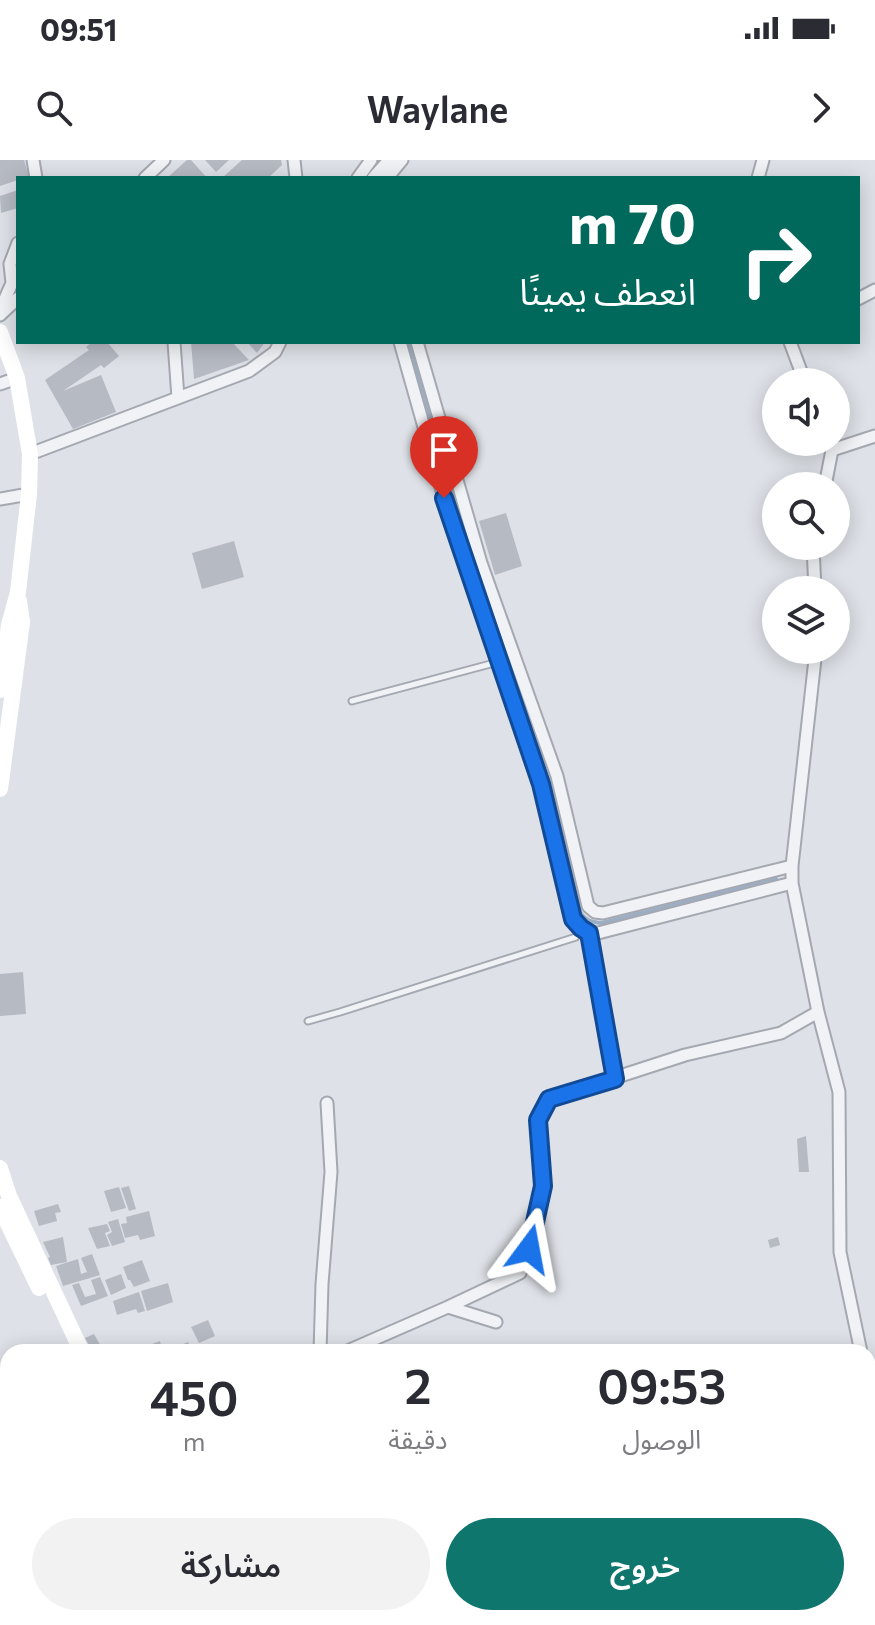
<!DOCTYPE html>
<html lang="ar">
<meta charset="utf-8">
<style>
body{margin:0;font-family:Commissioner,"Noto Sans Arabic",sans-serif;background:#f2f2f3;color:#2b2b33;direction:rtl;height:100vh;display:flex;flex-direction:column;font-size:30px;white-space:nowrap}
*{box-sizing:border-box;margin:0}
p{font-size:26px;color:#7c7c81}
.icon{flex:none;width:44px;height:44px;fill:none;stroke:currentColor;stroke-width:2;stroke-linecap:round;stroke-linejoin:round}
.map{position:relative;flex:1;overflow:hidden;direction:ltr}
.details{position:absolute;left:0px;top:1184px;width:876px;height:282px;display:flex;flex-direction:column;background:#fff;border-radius:24px 24px 0 0;box-shadow:0 4px 20px #0003;direction:rtl}
.details>*{flex:none}
.hud{position:absolute;left:16px;top:16px;width:844px;height:168px;border-radius:0px;box-shadow:0 4px 20px #0003;direction:rtl;background:#00695c;color:#fff;overflow:hidden}
.controls{position:absolute;left:762px;top:208px;display:grid;gap:16px}
.controls a{display:grid;place-items:center;width:88px;height:88px;border-radius:50%;background:#fff;box-shadow:0 4px 20px #0003;font-size:40px}
.pin{position:absolute;display:grid;place-items:center;width:68px;height:68px;color:#fff;margin:-82px -34px;border-radius:50% 50% 50% 0;rotate:-45deg;box-shadow:0 0 8px #0007}
.pin .icon{rotate:45deg}
.me{position:absolute;width:88px;margin:-44px;rotate:13deg;stroke-linejoin:round;filter:drop-shadow(0 0 6px #0008)}
.turn{display:flex;align-items:center;gap:28px;height:168px;padding:0 32px;font-size:36px}
.turn .icon{width:104px;height:104px;stroke-width:2.5}
.turn b{display:block;font-size:56px;line-height:68px}
.eta{display:flex;justify-content:space-evenly;align-items:center;height:136px;text-align:center}
.eta b{font-size:48px;font-weight:600;line-height:56px}
.button{display:flex;gap:16px;margin-top:auto;padding:16px 32px}
.button a{flex:1;height:92px;border-radius:48px;background:#0f766e;color:#fff;font-size:32px;font-weight:600;line-height:92px;text-align:center}
.button a+a{background:#f2f2f3;color:#2b2b33}
.status{display:flex;justify-content:space-between;align-items:center;height:56px;padding:0 40px;background:#fff;direction:ltr}
.status svg{height:22px;fill:currentColor}
header{display:flex;justify-content:space-between;align-items:center;height:104px;padding:0 32px;background:#fff;font-size:36px;font-weight:600}
.map>svg:first-child{display:block}
.lines{fill:none;stroke-linecap:round;stroke-linejoin:round}
.stream{stroke:#9baec5;stroke-width:4}
.building{fill:#b6bac3}
.lane-casing{stroke:#a4a8b1;stroke-width:9}
.street-casing{stroke:#a4a8b1;stroke-width:15}
.path{stroke:#bdbfc5;stroke-width:2;stroke-dasharray:6 6;stroke-linecap:butt}
.lane{stroke:#f1f2f5;stroke-width:5}
.street{stroke:#f1f2f5;stroke-width:11}
.secondary{stroke:#fff;stroke-width:16}
.route-casing{stroke:#114b97;stroke-width:20}
.route{stroke:#1a73e8;stroke-width:14}
</style>
<div class="status"><b>09:51</b><svg viewBox="0 0 49 12"><path d="M0 12V9h3v3zM5 12V6h3v6zM10 12V3h3v9zM15 12V0h3v12zM26 1h20v11H26zM47 4h2v5h-2z"/></svg></div>
<header><svg class="icon" aria-label="forward" viewBox="0 0 24 24"><path d="M9 5l7 7-7 7"/></svg>Waylane<svg class="icon" aria-label="search" viewBox="0 0 24 24"><circle cx="10" cy="10" r="6"/><path d="M15 15l6 6"/></svg></header>
<div class="map">
<svg width="875" height="1465" viewBox="0 0 875 1465">
<rect width="100%" height="100%" fill="#dee1e7"/>
<g class="lines">
<path class="stream" d="M 366,18 L 381,0
M 409,182 L 470,394
M 479,419 L 550,626 L 580,752 C 586,761 591,762 602,763 L 776,719"/>
</g>
<path class="building" d="M 0,0 L 24,0 L 29,17 L 18,18 L 18,20 L 0,26 Z
M 187,0 L 191,0 L 207,18 L 167,18 Z
M 205,0 L 229,0 L 216,12 Z
M 242,0 L 281,0 L 282,5 L 268,18 L 222,18 Z
M 18,30 L 18,48 L 1,53 L 0,36 Z
M 92,182 L 107,182 L 119,196 L 104,208 L 101,205 L 63,231 L 101,215 L 116,252 L 73,269 L 45,220 L 89,190 L 86,187 Z
M 191,182 L 232,182 L 249,200 L 194,219 Z
M 247,182 L 265,182 L 257,193 Z
M 506,353 L 522,406 L 495,415 L 479,361 Z
M 234,381 L 244,417 L 202,429 L 192,393 Z
M 23,812 L 26,854 L 0,856 L 0,814 Z
M 806,976 L 809,1012 L 799,1012 L 797,979 Z
M 129,1026 L 136,1049 L 129,1051 L 121,1028 Z
M 119,1027 L 126,1048 L 111,1052 L 104,1031 Z
M 58,1044 L 61,1052 L 55,1053 L 57,1061 L 39,1066 L 34,1051 Z
M 149,1051 L 155,1076 L 140,1080 L 138,1075 L 125,1078 L 121,1064 L 127,1063 L 126,1057 Z
M 118,1059 L 125,1082 L 112,1086 L 107,1075 L 112,1072 L 108,1062 Z
M 107,1064 L 110,1071 L 105,1073 L 110,1086 L 97,1089 L 88,1068 Z
M 63,1077 L 67,1102 L 51,1105 L 48,1098 L 50,1097 L 43,1082 Z
M 778,1077 L 780,1085 L 770,1088 L 768,1080 Z
M 92,1094 L 100,1115 L 63,1126 L 56,1106 L 78,1099 L 81,1114 L 87,1112 L 81,1098 Z
M 142,1100 L 150,1121 L 134,1127 L 130,1120 L 128,1120 L 123,1107 Z
M 121,1114 L 126,1128 L 111,1135 L 105,1120 Z
M 100,1117 L 108,1136 L 81,1146 L 72,1125 L 79,1123 L 85,1137 L 96,1134 L 91,1120 Z
M 168,1123 L 173,1142 L 147,1151 L 141,1131 Z
M 139,1132 L 145,1151 L 138,1153 L 136,1149 L 117,1155 L 113,1141 Z
M 208,1160 L 215,1176 L 199,1183 L 191,1167 Z
M 94,1174 L 103,1190 L 101,1192 L 93,1192 L 85,1178 Z
M 160,1181 L 163,1192 L 156,1192 L 152,1184 Z
M 188,1182 L 192,1190 L 187,1192 L 165,1192 Z
M 62,1458 L 84,1458 L 87,1465 L 65,1465 Z"/>
<g class="lines">
<defs>
<path id="lane" d="M 352,541 L 498,502
M 589,774 L 615,918
M 308,861 L 340,852 L 576,777 L 580,769"/>
<path id="street" d="M 33,0 L 36,18
M 294,0 L 296,18
M 145,18 L 164,0
M 358,18 L 371,0
M 373,18 L 389,0
M 387,18 L 402,0
M 758,18 L 763,0
M 858,139 L 875,130
M 0,150 L 12,123 L 10,104 L 18,83
M 0,155 L 18,138
M 174,182 L 178,238
M 400,182 L 444,338 L 541,624 L 573,759 C 581,769 586,773 598,773 L 792,723
M 417,182 L 481,403 L 557,616 L 588,746 L 595,752 L 603,753 L 792,706
M 790,182 L 805,222
M 0,224 L 17,218
M 30,294 L 249,211 L 275,192 L 280,182
M 825,326 L 832,290 L 875,276
M 0,339 L 29,334
M 813,386 L 815,430
M 816,490 L 792,706 L 792,723 L 818,852 L 839,932 L 840,1092 L 861,1192
M 448,1147 L 520,1113 L 529,1089 L 543,1026 L 538,960 L 549,939 L 685,895 L 781,873 L 818,852
M 320,1192 L 322,1124 L 331,1012 L 327,943
M 345,1192 L 448,1147 L 496,1162
M 868,1225 L 868,1237
M 868,1246 L 875,1259
M 868,1280 L 875,1291
M 0,1357 L 8,1355
M 868,1411 L 875,1408
M 729,1465 L 747,1458"/>
</defs>
<use href="#lane" class="lane-casing"/>
<use href="#street" class="street-casing"/>
<path class="path" d="M 143,1465 L 160,1458"/>
<use href="#lane" class="lane"/>
<use href="#street" class="street"/>
<path class="secondary" d="M 0,172 L 17,218 L 30,294 L 29,334 L 18,432 L 9,465 L 0,530
M 0,629 L 22,462 L 19,441
M 0,1008 L 9,1036 L 82,1192
M 0,1047 L 39,1128
M 195,1458 L 199,1465
M 209,1458 L 213,1465"/>
</g>
<g class="lines">
<defs>
<path id="route" d="M 444,338 L 541,624 L 573,759 L 581,768 L 589,773 L 615,919 L 549,939 L 538,960 L 543,1026 L 529,1089"/>
</defs>
<use href="#route" class="route-casing"/>
<use href="#route" class="route"/>
</g>
</svg>
<div class="controls">
<a><svg class="icon" aria-label="sound" viewBox="0 0 24 24"><path d="M4 9h4l5-4v14l-5-4H4zM17 9q2 3 0 6"/></svg></a>
<a><svg class="icon" aria-label="search" viewBox="0 0 24 24"><circle cx="10" cy="10" r="6"/><path d="M15 15l6 6"/></svg></a>
<a><svg class="icon" aria-label="layers" viewBox="0 0 24 24"><path d="M12 4l9 5-9 5-9-5zM3 14l9 5 9-5"/></svg></a>
</div>
<div class="pin" style="left:444px;top:338px;background:#d93025"><svg class="icon" aria-label="arrive" viewBox="0 0 24 24"><path d="M6 21V4h12l-3 4 3 4H6"/></svg></div>
<svg class="me" style="left:529px;top:1089px" viewBox="-20 -20 40 40"><path d="M0-17L14 15 0 8-14 15z" fill="#1a73e8" stroke="#fff" stroke-width="4"/></svg>
<div class="hud">
<div class="turn"><svg class="icon" aria-label="right" viewBox="0 0 24 24"><path d="M7 20v-9h11M14 6l5 5-5 5"/></svg><div><b>70 m</b>انعطف يمينًا</div></div>
</div>
<section class="details">
<div class="eta">
<div><b>09:53</b><p>الوصول</p></div>
<div><b>2</b><p>دقيقة</p></div>
<div><b>450</b><p>m</p></div>
</div>
<div class="button"><a>خروج</a><a>مشاركة</a></div>
</section>
</div>
